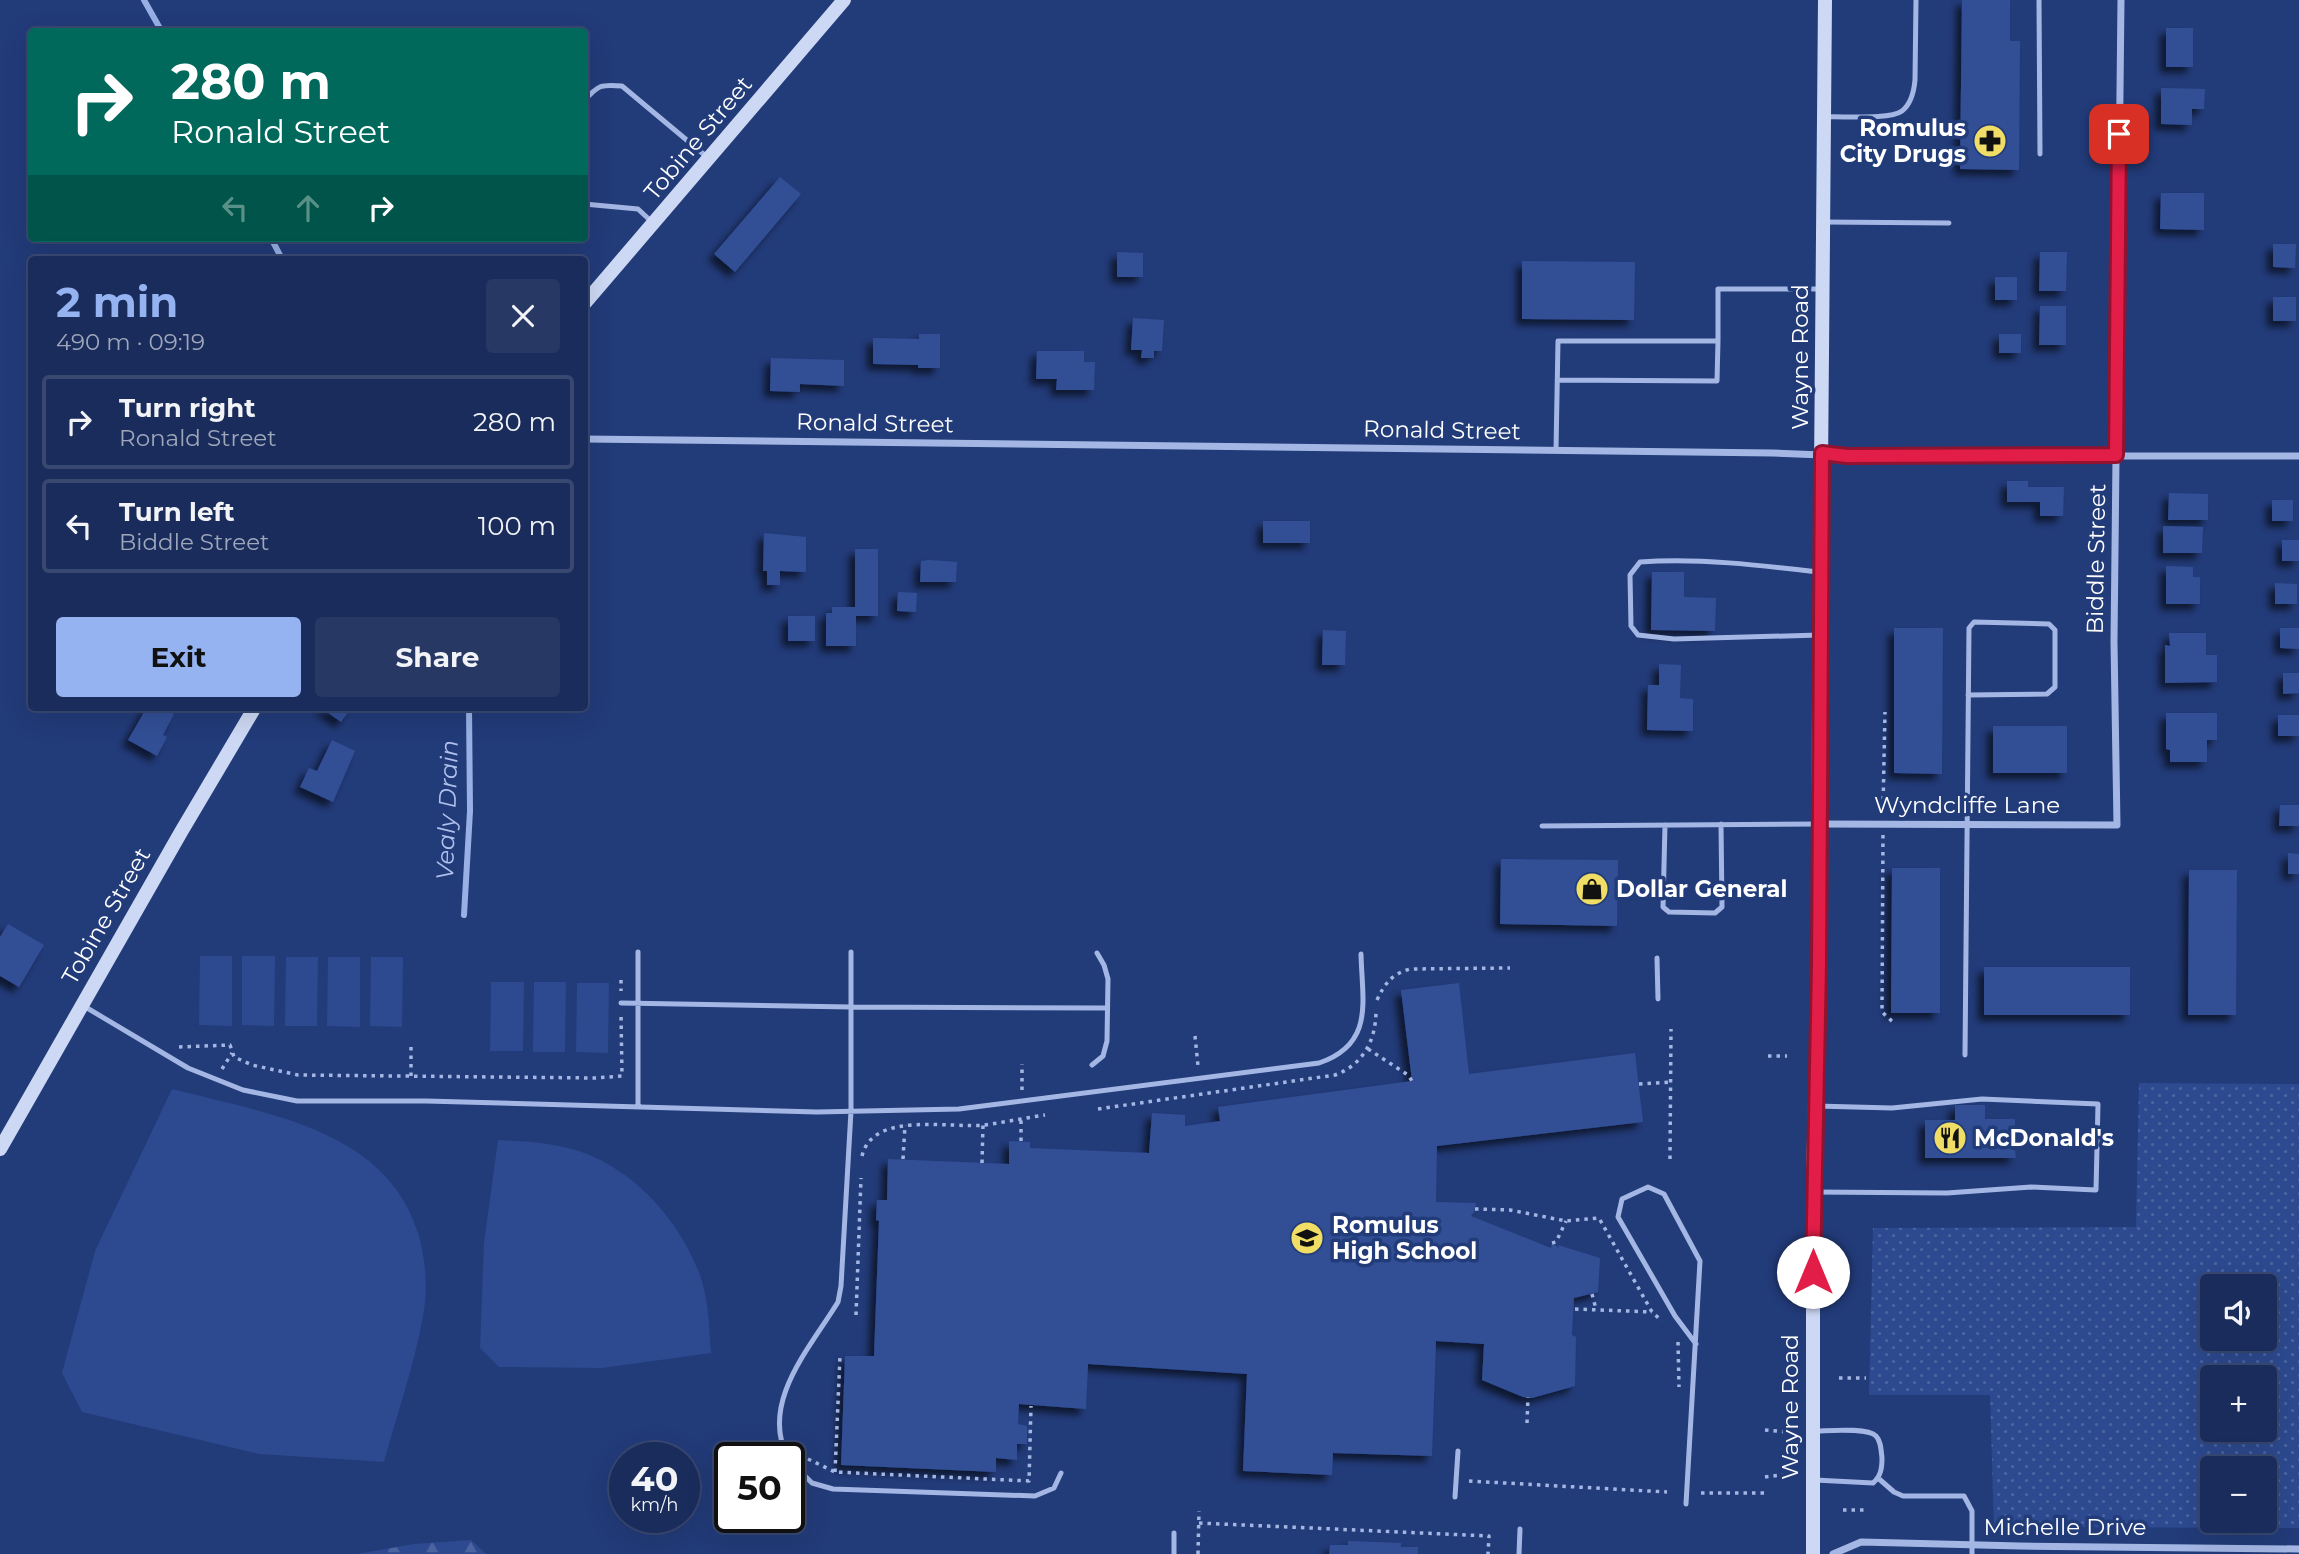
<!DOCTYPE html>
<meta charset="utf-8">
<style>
body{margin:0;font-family:Montserrat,sans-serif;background:#273864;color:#f1f3f6;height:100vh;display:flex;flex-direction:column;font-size:26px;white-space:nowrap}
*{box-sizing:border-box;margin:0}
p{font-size:23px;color:#9fa7bb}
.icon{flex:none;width:38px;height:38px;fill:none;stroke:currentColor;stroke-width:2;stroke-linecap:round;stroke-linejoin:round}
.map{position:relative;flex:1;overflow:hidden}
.details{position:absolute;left:28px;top:256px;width:560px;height:455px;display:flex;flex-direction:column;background:#1a2c5b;border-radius:7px;box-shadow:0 7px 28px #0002,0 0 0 2px #384871}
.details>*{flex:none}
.banner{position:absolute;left:28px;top:28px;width:560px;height:214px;border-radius:7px;box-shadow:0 7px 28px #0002,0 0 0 2px #384871;background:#00695c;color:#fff;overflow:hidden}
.fabs{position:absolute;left:2200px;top:1274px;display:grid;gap:14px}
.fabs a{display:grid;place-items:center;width:77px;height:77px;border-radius:7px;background:#1a2c5b;box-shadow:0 7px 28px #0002,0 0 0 2px #384871;font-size:35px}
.speed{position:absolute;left:609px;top:1442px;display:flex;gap:14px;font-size:35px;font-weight:700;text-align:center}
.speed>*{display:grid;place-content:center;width:91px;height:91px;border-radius:50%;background:#1a2c5b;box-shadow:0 7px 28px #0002,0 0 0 2px #384871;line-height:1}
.speed small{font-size:18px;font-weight:400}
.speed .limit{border:4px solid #111;border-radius:10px;background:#fff;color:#111}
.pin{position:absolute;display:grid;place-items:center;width:60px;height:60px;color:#fff;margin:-30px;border-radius:14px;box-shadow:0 4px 10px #0006}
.me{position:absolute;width:77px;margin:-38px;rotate:0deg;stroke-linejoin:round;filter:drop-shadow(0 0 5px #0008)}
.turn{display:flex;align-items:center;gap:24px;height:147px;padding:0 28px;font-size:32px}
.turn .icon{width:91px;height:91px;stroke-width:2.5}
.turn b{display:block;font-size:49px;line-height:60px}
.lanes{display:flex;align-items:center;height:66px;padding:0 28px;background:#0003;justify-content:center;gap:35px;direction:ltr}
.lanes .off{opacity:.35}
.round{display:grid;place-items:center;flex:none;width:74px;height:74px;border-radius:7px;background:#273864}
.headline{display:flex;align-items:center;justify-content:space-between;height:119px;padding:0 28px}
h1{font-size:42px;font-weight:700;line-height:52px;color:#95b2f1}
.primary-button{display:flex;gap:14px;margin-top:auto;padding:14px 28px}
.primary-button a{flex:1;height:80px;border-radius:7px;background:#95b2f1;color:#111;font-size:28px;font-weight:700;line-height:80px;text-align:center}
.primary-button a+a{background:#273864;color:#f1f3f6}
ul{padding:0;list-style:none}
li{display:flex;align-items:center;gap:21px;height:94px;margin:0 14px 10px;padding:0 14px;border:4px solid #384871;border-radius:7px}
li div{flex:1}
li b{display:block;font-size:26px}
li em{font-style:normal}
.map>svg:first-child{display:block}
.grass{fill:url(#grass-dots);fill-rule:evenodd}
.forest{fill:url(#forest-firs)}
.garden{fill:#2d4a90}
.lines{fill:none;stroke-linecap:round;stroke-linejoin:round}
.stream{stroke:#98b0e5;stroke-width:6}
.building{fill:#324f96;filter:url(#shadow)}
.path{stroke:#a4b7e4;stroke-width:3.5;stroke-dasharray:3.5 5;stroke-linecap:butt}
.lane{stroke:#a4b7e4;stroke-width:5}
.street{stroke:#a4b7e4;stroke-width:7}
.secondary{stroke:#cdd8f4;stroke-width:14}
.route-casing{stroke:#92132f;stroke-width:18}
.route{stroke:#e11d48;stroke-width:12}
.labels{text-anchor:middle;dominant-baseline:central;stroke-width:7;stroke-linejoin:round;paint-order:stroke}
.poi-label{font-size:23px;font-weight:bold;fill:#fff;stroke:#223b79;text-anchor:start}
.street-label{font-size:23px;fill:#fff;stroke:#223b79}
.water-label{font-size:24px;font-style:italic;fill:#afc1ec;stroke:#223b79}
</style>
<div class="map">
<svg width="2299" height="1554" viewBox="0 0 2299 1554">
<defs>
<pattern id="grass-dots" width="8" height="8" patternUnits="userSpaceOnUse" patternTransform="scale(1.75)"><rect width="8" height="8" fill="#2d4a90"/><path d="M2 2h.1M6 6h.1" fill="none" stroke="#4c65a1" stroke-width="1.8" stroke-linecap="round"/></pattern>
<pattern id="forest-firs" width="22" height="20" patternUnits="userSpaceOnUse" patternTransform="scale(1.75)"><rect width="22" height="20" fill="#2d4a90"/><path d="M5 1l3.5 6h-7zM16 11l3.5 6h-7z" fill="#4c65a1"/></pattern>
<filter id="shadow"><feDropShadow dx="-6" dy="6" stdDeviation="3.5" flood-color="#0009"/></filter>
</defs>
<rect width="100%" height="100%" fill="#223b79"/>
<path class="grass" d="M 2139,1083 L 2299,1084 L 2299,1528 L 1994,1527 L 1990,1395 L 1869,1395 L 1873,1228 L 2136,1227 ZM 2212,1286 L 2264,1286 L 2264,1339 L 2212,1339 ZM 2212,1377 L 2264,1377 L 2264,1430 L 2212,1430 ZM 2212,1468 L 2264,1468 L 2264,1521 L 2212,1521 Z"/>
<path class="forest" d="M 471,1540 L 486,1554 L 357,1554 L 414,1544 Z"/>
<path class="garden" d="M 200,956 L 232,956 L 232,1026 L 199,1025 Z
M 242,956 L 275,956 L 274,1026 L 242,1025 Z
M 286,957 L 318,957 L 317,1026 L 285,1026 Z
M 328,957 L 360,957 L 360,1027 L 327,1026 Z
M 371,957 L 403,957 L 402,1027 L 370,1026 Z
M 491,982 L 524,982 L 523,1051 L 490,1051 Z
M 534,982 L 566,982 L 565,1052 L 533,1052 Z
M 577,983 L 609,983 L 608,1053 L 576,1052 Z
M 172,1089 C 263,1113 386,1128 418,1233 C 426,1259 428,1290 423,1317 C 414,1366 397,1414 384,1462 L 259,1454 L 82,1412 L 62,1373 L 95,1251 Z
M 498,1140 C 520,1141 541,1142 563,1147 C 627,1160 680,1218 701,1278 C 709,1302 709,1329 711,1353 L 602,1368 L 499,1367 L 480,1348 L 484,1243 Z"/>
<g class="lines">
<path class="stream" d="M 144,0 L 162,32
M 271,238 L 282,259
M 464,915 L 470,811 L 469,707"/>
</g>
<path class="building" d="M 1962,0 L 2010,0 L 2010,41 L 2020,41 L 2019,170 L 1960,169 Z
M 2166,28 L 2193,28 L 2193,67 L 2166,67 Z
M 2161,88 L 2205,89 L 2204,109 L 2192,109 L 2192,125 L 2161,124 Z
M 780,177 L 801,194 L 735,272 L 714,254 Z
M 2161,193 L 2204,193 L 2204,230 L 2160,229 Z
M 2273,244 L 2296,244 L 2295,268 L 2273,267 Z
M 1117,252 L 1143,253 L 1143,277 L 1117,277 Z
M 2040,252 L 2067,252 L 2066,291 L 2039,291 Z
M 1522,261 L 1635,262 L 1634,320 L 1522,319 Z
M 1995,277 L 2017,277 L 2017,300 L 1995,300 Z
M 2273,297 L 2296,297 L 2296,321 L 2273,321 Z
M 2040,306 L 2066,306 L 2066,345 L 2039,345 Z
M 1133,318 L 1164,320 L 1162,351 L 1154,351 L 1154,358 L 1141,358 L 1142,350 L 1131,350 Z
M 919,334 L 940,334 L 940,368 L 918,368 L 918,365 L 873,364 L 873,338 L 919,339 Z
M 1999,334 L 2021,334 L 2021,353 L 1999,353 Z
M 1037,351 L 1084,351 L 1084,362 L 1095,362 L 1094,390 L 1056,390 L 1057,379 L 1036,379 Z
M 771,358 L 844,360 L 844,386 L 800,384 L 800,392 L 770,391 Z
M 2007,481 L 2028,481 L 2028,487 L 2064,487 L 2063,516 L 2040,516 L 2040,502 L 2007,502 Z
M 2169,493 L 2208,494 L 2208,520 L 2168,520 Z
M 2272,500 L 2293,500 L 2293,521 L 2272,521 Z
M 1263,521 L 1310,521 L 1310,543 L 1263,543 Z
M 2163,526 L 2203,527 L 2202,553 L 2163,553 Z
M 764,533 L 806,537 L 806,572 L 780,571 L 780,585 L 767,585 L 767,571 L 763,571 Z
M 2282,540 L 2299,540 L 2299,561 L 2282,561 Z
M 855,549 L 878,549 L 878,616 L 856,616 L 856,646 L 826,646 L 826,613 L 832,613 L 832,607 L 855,607 Z
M 929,560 L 957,562 L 956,582 L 920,582 L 921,561 Z
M 2166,566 L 2193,567 L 2193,577 L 2200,577 L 2200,604 L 2166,604 Z
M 1652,572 L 1684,572 L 1684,597 L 1716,598 L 1715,631 L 1651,630 Z
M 2275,583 L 2297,584 L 2297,604 L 2275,604 Z
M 898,592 L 917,593 L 916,612 L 897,611 Z
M 788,616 L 815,616 L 815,641 L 788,641 Z
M 1894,628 L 1943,628 L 1942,774 L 1894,773 Z
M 2280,628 L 2299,628 L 2299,649 L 2280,648 Z
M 1323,630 L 1346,631 L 1345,665 L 1322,665 Z
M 2169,633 L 2206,633 L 2206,655 L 2217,655 L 2217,682 L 2165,683 L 2165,645 L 2170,646 Z
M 1659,664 L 1681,665 L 1680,698 L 1693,699 L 1693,731 L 1647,730 L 1648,685 L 1659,685 Z
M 2283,673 L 2299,673 L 2299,693 L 2283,694 Z
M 147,707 L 161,707 L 174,714 L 163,735 L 167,737 L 157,756 L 128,740 Z
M 320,707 L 352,707 L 341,722 Z
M 2166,713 L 2217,713 L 2217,740 L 2207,740 L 2207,762 L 2170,762 L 2170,750 L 2166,749 Z
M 2278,715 L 2299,715 L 2299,736 L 2278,736 Z
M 1993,726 L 2067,726 L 2067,773 L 1993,773 Z
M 332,740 L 355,751 L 333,802 L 300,787 L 309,768 L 317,771 Z
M 2280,805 L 2299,805 L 2299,826 L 2279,826 Z
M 2288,853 L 2299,854 L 2299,874 L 2288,874 Z
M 1501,859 L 1618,860 L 1617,926 L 1500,924 Z
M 1892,868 L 1940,868 L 1940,1013 L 1891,1013 Z
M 2189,870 L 2237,870 L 2236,1015 L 2188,1015 Z
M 8,924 L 44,945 L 19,987 L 0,976 L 0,937 Z
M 1984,967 L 2130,967 L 2130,1015 L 1984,1015 Z
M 1459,983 L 1469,1074 L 1635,1053 L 1643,1122 L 1437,1146 L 1436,1202 L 1476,1203 L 1474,1212 L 1471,1216 L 1551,1248 L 1552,1243 L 1559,1248 L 1558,1245 L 1600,1258 L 1598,1292 L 1574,1298 L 1572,1335 L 1576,1337 L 1575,1386 L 1532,1398 L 1523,1397 L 1482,1380 L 1484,1344 L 1436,1341 L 1432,1456 L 1333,1453 L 1332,1475 L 1243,1471 L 1247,1374 L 1088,1364 L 1086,1409 L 1019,1404 L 1018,1424 L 1027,1426 L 1027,1444 L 1017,1444 L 1017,1460 L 996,1458 L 996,1472 L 841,1465 L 845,1356 L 874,1356 L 879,1221 L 876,1220 L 877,1200 L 887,1200 L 888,1159 L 1009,1164 L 1009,1141 L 1030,1142 L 1030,1148 L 1149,1153 L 1152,1113 L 1185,1115 L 1185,1126 L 1220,1121 L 1218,1107 L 1412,1081 L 1401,990 Z
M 1955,1105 L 1985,1105 L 1985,1119 L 2015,1119 L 2015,1127 L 2011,1127 L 2012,1150 L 2015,1150 L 2016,1158 L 1925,1158 L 1925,1120 L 1955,1120 Z
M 1348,1541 L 1401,1543 L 1401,1547 L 1418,1547 L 1418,1554 L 1329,1554 L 1330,1545 L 1348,1545 Z"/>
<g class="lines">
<path class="path" d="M 1883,808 L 1885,712
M 1883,835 L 1882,1012 L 1895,1024
M 621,980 L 621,991
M 1377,1000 C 1385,983 1392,974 1410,969 L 1510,968
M 1195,1036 L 1198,1066
M 179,1047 L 230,1045 L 234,1057 L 252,1065 L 298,1075 L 596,1078 L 622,1076 L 621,1013
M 411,1047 L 411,1076
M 1368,1049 L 1408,1075 L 1412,1081
M 1768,1056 L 1787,1056
M 222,1069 L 232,1053
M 1639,1084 L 1671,1082
M 1022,1090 L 1022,1064
M 1098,1109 L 1335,1075 C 1363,1065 1376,1040 1376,1011
M 1021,1141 L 1021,1117
M 862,1156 C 873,1110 951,1129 985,1125 C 1005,1122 1025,1118 1045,1115
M 903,1159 L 905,1125
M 1670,1159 L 1671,1029
M 982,1163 L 983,1125
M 1475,1209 L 1510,1210 L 1566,1221 L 1599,1218 L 1652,1312 L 1662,1321
M 1552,1243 L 1556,1242 L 1566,1221
M 1592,1294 L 1596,1309
M 1575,1309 L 1652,1312
M 856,1315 L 861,1178
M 1678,1342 L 1679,1387
M 1839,1378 L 1866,1378
M 1527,1423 L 1528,1397
M 1765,1430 L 1788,1432
M 808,1459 L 835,1472 L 1029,1481 L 1031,1406
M 835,1472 L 840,1356
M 1765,1477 L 1789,1474
M 1469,1481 L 1667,1492
M 1701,1493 L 1768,1493
M 1843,1510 L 1864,1510
M 1199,1523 L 1489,1536 L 1488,1554
M 1198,1554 L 1199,1511"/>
<path class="lane" d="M 2039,0 L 2040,154
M 584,101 C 598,85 601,84 622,86 L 707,157
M 1825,117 C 1842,116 1890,120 1902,111 C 1911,104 1914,91 1915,80 L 1916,0
M 584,204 L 638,209 L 653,223
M 1824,222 L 1949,223
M 1557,380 L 1717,381 L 1718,341
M 1556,450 L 1558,341 L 1718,341 L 1718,289 L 1820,289
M 1818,572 C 1759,565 1699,558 1640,562 L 1630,575 L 1631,626 L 1638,635 L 1674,639 L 1819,635
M 1665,825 L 1663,907 L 1669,912 L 1715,913 L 1722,907 L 1721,824
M 1542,826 L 1816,824
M 1657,958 L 1658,999
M 621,1003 L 851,1007 L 1107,1008
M 82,1005 L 188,1068 L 243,1090 L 297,1101 L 426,1101 L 817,1112 L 959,1109 L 1319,1063 C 1375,1044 1362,1001 1361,954
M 1965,1055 L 1969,628 L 1974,622 L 2049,624 L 2055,630 L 2055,687 L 2047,694 L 1968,695
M 1092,1065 L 1103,1056 L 1107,1041 L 1108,979 L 1104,965 L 1097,953
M 638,1107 L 638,952
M 1813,1192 L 1947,1193 L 2031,1187 L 2096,1190 L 2098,1104 L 1982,1099 L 1892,1108 L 1816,1106
M 1814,1431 C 1827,1431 1867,1427 1876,1436 C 1881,1441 1881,1450 1882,1458 C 1882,1468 1881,1476 1873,1483 L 1815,1480
M 788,1458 C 759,1403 810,1348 838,1302 L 841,1286 L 851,1111 L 851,952
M 789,1460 L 812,1483 L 833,1489 L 1035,1496 L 1054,1488 L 1061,1473
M 1878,1478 L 1894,1492 L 1903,1496 L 1964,1496 L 1972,1511 L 1972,1554
M 1455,1497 L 1458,1451
M 1686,1504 L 1700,1261 L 1664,1194 L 1648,1187 L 1622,1199 L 1618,1217 L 1675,1316 L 1696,1344
M 1174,1554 L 1174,1533
M 1519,1554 L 1520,1529"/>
<path class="street" d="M 584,439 L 1773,453 L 1847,456 L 2299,456
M 1819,824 L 2117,825 L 2114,642 L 2121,0
M 1833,1554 L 1861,1542 L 2020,1546 L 2299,1549"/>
<path class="secondary" d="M 584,304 L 844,0
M 0,1149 L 181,832 L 255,707
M 1813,1554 L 1813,1174 L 1819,965 L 1818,824 L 1825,0"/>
</g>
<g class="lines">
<defs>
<path id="route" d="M 1813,1272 L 1819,965 L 1822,453 L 1847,456 L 2116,455 L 2119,134"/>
</defs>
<use href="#route" class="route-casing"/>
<use href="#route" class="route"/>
</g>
<defs>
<symbol id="pharmacy-disc" viewBox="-11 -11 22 22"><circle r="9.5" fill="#f0dd66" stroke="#223b79"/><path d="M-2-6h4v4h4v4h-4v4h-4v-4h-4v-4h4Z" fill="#111"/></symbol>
<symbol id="shop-disc" viewBox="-11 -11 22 22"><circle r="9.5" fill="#f0dd66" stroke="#223b79"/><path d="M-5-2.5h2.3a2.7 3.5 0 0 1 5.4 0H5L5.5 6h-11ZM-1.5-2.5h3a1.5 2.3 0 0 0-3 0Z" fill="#111"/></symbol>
<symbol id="restaurant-disc" viewBox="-11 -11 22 22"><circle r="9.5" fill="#f0dd66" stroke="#223b79"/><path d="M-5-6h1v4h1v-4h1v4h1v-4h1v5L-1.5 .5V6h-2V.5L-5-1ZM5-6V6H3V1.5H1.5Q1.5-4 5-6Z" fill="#111"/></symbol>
<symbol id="school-disc" viewBox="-11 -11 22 22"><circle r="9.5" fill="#f0dd66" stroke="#223b79"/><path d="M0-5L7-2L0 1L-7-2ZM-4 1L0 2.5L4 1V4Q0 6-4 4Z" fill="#111"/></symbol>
</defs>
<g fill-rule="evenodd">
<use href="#pharmacy-disc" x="1971" y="122" width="38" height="38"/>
<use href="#shop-disc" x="1573" y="870" width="38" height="38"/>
<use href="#restaurant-disc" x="1931" y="1119" width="38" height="38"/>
<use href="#school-disc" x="1288" y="1219" width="38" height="38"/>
</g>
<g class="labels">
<g class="poi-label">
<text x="1966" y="128" text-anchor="end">Romulus<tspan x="1966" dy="26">City Drugs</tspan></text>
<text x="1616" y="889">Dollar General</text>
<text x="1974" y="1138">McDonald's</text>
<text x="1332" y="1225">Romulus<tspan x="1332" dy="26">High School</tspan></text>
</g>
<g class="street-label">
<text transform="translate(698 138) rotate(-50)">Tobine Street</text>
<text transform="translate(1800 357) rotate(-90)">Wayne Road</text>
<text transform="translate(875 423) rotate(1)">Ronald Street</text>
<text transform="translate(1442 430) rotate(1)">Ronald Street</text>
<text transform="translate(2096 559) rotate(-89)">Biddle Street</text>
<text x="1967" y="805">Wyndcliffe Lane</text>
<text transform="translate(106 916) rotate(-60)">Tobine Street</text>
<text transform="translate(1790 1407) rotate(-90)">Wayne Road</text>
<text x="2065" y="1527">Michelle Drive</text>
</g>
<g class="water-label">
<text transform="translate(447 810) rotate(-88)">Vealy Drain</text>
</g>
</g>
</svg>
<div class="fabs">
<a><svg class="icon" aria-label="sound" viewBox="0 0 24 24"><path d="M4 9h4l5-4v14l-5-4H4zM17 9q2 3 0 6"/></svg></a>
<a>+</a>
<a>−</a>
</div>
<div class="speed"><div>40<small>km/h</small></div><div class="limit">50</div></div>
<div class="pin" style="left:2119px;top:134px;background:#d93025"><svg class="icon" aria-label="arrive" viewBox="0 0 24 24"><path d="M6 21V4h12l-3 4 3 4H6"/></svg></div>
<svg class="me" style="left:1813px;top:1272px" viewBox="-20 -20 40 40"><circle r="19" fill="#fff"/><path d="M0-13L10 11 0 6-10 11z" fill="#e11d48"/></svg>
<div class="banner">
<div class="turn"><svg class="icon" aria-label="right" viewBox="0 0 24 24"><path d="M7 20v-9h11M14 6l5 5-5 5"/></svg><div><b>280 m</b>Ronald Street</div></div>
<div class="lanes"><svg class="icon off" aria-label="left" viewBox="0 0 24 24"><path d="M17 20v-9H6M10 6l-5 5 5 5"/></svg><svg class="icon off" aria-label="ahead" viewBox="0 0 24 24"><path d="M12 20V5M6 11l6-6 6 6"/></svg><svg class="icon" aria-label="right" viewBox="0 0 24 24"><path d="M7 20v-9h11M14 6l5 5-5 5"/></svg></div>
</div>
<section class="details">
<div class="headline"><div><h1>2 min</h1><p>490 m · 09:19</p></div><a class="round"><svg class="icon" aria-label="close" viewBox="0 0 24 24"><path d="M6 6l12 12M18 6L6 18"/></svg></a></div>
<ul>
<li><svg class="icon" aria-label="right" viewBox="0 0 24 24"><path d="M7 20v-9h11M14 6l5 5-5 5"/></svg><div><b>Turn right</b><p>Ronald Street</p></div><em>280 m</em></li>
<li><svg class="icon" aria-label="left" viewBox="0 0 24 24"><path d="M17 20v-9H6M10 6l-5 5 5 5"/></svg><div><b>Turn left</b><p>Biddle Street</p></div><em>100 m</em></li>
</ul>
<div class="primary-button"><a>Exit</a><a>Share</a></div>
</section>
</div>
